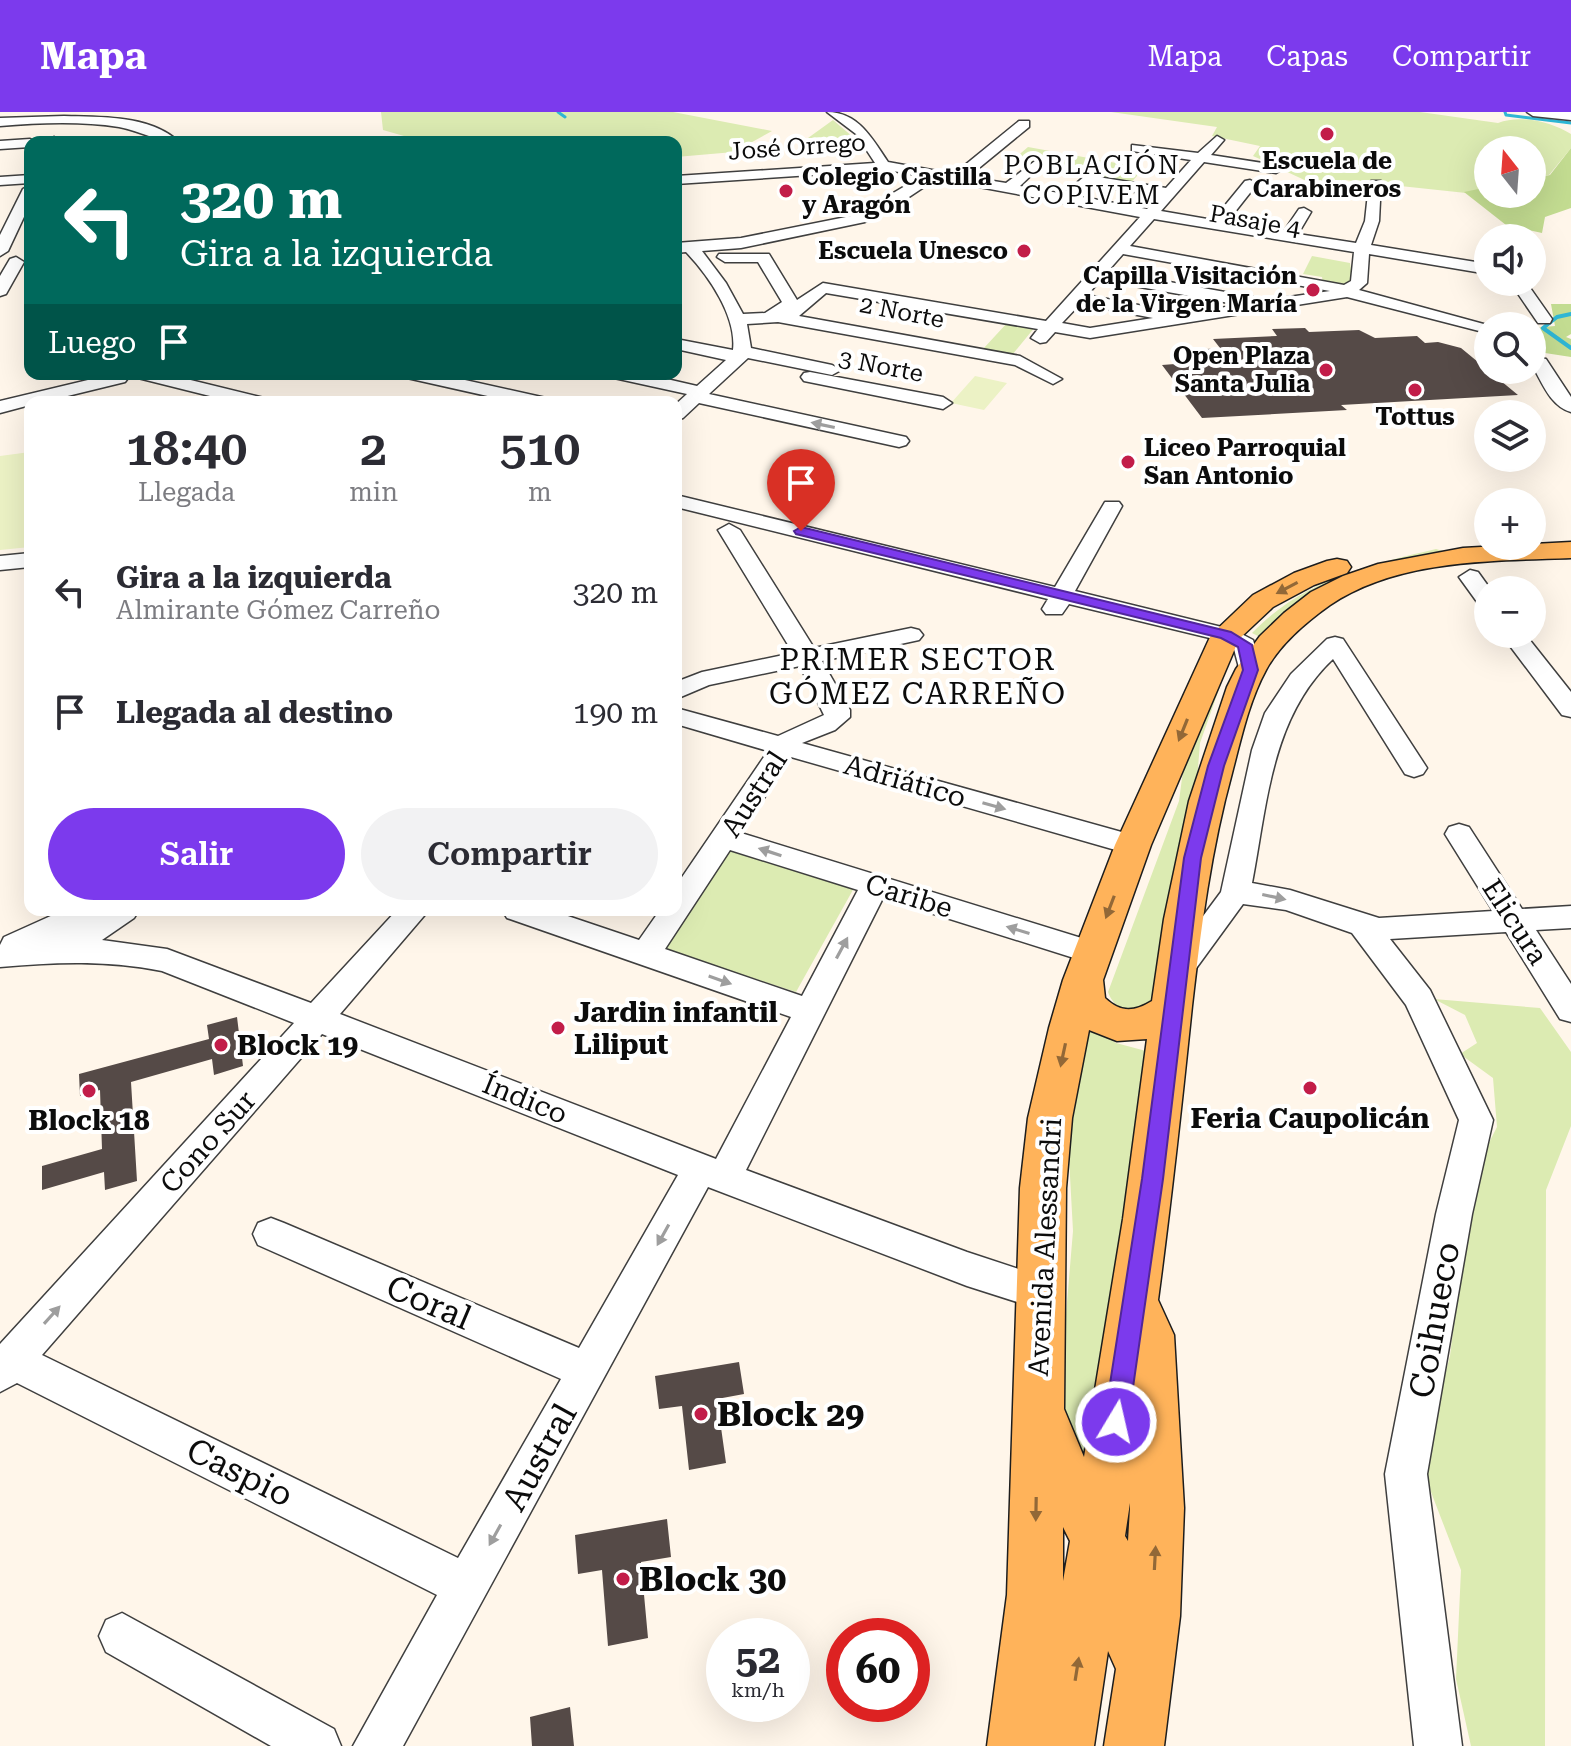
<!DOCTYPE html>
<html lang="es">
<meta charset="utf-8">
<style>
body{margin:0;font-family:"Roboto Serif",serif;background:#f2f2f3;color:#2b2b33;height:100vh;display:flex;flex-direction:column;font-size:30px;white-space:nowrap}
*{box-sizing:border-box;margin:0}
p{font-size:26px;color:#7c7c81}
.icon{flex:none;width:44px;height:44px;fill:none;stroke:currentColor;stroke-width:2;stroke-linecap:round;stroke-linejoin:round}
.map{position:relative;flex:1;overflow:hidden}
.side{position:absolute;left:24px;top:284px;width:658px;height:520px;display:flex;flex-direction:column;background:#fff;border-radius:16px;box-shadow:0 8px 32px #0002}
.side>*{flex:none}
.guide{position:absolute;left:24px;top:24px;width:658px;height:244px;border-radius:16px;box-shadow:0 8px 32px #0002;background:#00695c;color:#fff;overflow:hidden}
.needle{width:52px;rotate:343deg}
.tools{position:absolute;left:1474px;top:24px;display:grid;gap:16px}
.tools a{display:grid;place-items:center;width:72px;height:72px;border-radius:50%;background:#fff;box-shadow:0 8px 32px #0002;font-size:40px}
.speed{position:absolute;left:706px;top:1506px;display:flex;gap:16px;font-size:40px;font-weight:700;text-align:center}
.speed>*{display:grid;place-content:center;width:104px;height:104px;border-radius:50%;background:#fff;box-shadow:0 8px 32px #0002;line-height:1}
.speed small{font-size:20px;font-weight:400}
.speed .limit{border:12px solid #d22;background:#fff;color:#111}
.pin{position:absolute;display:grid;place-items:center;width:68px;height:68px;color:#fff;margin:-82px -34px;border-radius:50% 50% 50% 0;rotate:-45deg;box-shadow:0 0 8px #0007}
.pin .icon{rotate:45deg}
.me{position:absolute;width:88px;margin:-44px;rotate:9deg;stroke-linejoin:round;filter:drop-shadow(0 0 6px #0008)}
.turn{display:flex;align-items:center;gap:28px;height:168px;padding:0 24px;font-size:36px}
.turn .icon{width:104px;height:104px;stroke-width:2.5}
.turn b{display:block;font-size:56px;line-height:68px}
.then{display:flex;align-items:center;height:76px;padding:0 24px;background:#0003;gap:16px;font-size:30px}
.eta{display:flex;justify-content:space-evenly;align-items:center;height:136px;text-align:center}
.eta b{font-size:48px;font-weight:600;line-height:56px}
.action{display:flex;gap:16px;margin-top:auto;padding:16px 24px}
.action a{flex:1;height:92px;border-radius:48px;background:#7c3aed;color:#fff;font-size:32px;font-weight:600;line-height:92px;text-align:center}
.action a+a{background:#f2f2f3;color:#2b2b33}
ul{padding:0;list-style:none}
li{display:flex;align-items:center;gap:24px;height:120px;padding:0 24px}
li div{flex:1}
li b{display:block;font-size:30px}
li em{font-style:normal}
header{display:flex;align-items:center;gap:48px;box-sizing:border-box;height:112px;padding:0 40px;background:#7c3aed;color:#fff}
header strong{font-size:38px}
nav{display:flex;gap:44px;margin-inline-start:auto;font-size:28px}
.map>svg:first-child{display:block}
.green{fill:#dcebb2}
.forest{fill:#c3dc91}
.pitch{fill:#ecf2c5}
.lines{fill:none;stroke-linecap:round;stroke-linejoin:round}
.stream-far1{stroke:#2fb6d4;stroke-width:3}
.stream{stroke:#2fb6d4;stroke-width:4}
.building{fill:#554a47}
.minor-casing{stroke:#3f3f3f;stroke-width:3}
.major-casing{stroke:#1d1d1d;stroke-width:3}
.minor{fill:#fff;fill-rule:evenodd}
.major{fill:#ffb35a;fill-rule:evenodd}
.oneway{fill:#9e9e9e}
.oneway2{fill:#926837}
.route{fill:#7c3aed;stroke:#51269a;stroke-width:2}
.poi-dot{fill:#c21d49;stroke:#fff;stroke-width:3}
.labels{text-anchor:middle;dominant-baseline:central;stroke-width:8;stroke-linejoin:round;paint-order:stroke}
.far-street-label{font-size:24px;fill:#0c0c0c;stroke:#fff}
.far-poi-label{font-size:24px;font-weight:bold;fill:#0c0c0c;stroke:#fff;text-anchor:end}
.far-neighbourhood-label{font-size:26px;letter-spacing:2px;fill:#0c0c0c;stroke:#fff}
.street-label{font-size:28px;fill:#0c0c0c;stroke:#fff}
.poi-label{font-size:28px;font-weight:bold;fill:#0c0c0c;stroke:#fff;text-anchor:start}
.neighbourhood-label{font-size:30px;letter-spacing:2px;fill:#0c0c0c;stroke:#fff}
.near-street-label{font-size:34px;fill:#0c0c0c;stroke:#fff}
.near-poi-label{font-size:34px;font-weight:bold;fill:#0c0c0c;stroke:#fff;text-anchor:start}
</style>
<header>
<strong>Mapa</strong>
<nav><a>Mapa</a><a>Capas</a><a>Compartir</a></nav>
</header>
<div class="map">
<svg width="1571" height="1634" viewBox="0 0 1571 1634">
<rect width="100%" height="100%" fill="#fff6ea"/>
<path class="green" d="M 381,0 L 673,0 L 772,19 L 734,40 L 676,45 L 676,30 L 409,30 L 411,26 L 383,18 Z
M 1111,0 L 1420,0 L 1498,11 C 1520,2 1552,10 1571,22 L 1571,36 L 1549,63 L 1532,67 L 1532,38 L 1488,38 L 1488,75 L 1466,81 L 1344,68 L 1335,80 C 1307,71 1281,56 1253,44 L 1260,34 L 1212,24 L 1217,15 Z
M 833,8 L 867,37 L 808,26 Z
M 1028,35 L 1144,56 L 1129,73 L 1091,67 L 1094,63 L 1014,47 Z
M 1312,144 L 1350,151 L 1352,165 L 1346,176 L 1323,171 L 1322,165 L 1303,162 Z
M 1008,210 L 1035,215 L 1012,243 L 983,237 Z
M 1436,437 L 1443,439 L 1443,442 L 1309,484 L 1258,524 L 1252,521 C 1303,468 1368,453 1436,437 Z
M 1225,551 L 1228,552 L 1200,631 L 1195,693 L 1155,891 L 1143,903 C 1127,899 1114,897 1108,880 L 1179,689 L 1184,651 Z
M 729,739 L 854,776 L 796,880 L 663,837 Z
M 1434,887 L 1540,896 L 1571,940 L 1571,1014 L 1546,1078 L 1545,1634 L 1471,1634 L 1456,1567 L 1461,1458 L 1421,1354 L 1450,1244 L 1471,1066 L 1497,1015 L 1493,966 L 1460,942 L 1477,931 L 1465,903 Z
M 1084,910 L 1116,931 L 1146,939 L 1098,1369 L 1068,1331 L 1064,1288 L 1064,1226 L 1073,1119 L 1067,1009 Z"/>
<path class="forest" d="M 1571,36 L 1571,96 L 1545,105 L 1542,121 L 1506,113 L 1464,80 L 1488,75 L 1488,82 L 1532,82 L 1532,67 L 1550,63 Z
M 1551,192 L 1571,192 L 1571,222 L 1566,225 L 1571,227 L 1571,245 L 1532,239 L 1532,216 L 1555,214 Z"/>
<path class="pitch" d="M 975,264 L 1007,271 L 984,298 L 951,291 Z
M 30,340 L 30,435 L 0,438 L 0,344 Z"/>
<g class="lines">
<path class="stream-far1" d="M 558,0 L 565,5
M 1505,0 L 1506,3 L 1571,11"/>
<path class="stream" d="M 1571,202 L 1557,205 L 1543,216 L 1571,236"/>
</g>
<path class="building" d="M 1305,216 L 1309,220 L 1359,218 L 1375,226 L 1417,224 L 1425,231 L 1438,230 L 1461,236 L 1518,283 L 1341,293 L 1347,298 L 1202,306 L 1162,253 L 1188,251 L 1180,239 L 1220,236 L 1213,227 L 1277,224 L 1272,217 Z
M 237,905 L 243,954 L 214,963 L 212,947 L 131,970 L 137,1069 L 105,1078 L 104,1060 L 42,1078 L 42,1054 L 102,1037 L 100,978 L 80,984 L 79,962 L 209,927 L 207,913 Z
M 739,1250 L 744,1282 L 717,1287 L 726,1351 L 689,1358 L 682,1294 L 659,1297 L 655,1264 Z
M 667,1407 L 671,1445 L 641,1450 L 648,1526 L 608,1534 L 602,1458 L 578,1462 L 575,1423 Z
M 570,1595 L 574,1634 L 532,1634 L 530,1605 Z"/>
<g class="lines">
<defs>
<path id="minor" d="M 827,0 C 858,0 872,26 888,50 L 954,62 L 1019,9 L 1029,9 L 1029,15 L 968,65 L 1006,71 L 1035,49 L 1042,53 L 1020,74 L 1064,82 L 1086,63 L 1166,76 L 1191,48 L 1132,39 L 1132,33 L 1198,41 L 1217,24 L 1224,28 L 1211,43 L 1276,53 L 1283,57 L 1276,61 L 1204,50 L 1161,99 L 1213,108 L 1245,69 L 1250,68 L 1257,72 L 1227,110 L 1284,119 L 1299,97 L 1304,96 L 1311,100 L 1298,122 L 1356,131 L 1365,109 L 1369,72 L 1371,69 L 1381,69 L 1379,109 L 1371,133 L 1488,152 L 1488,162 L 1369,142 L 1367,171 L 1359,178 L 1491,214 L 1483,220 L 1347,185 L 1090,226 L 1055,220 L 1046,230 L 1040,231 L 1031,226 L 1038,217 L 826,181 L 799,204 L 1020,244 L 1062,267 L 1053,272 L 1015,253 L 778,210 L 747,212 L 751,236 L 832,253 L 841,258 L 832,263 L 748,246 L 709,282 L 906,325 L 909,329 L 906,333 L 899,335 L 699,291 L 683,306 L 676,308 L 676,292 L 687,282 L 614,266 L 611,262 L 645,262 L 697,274 L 726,248 L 676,237 L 676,227 L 733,238 C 737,205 709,164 686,140 L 676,141 L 676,131 L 741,126 L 856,103 L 922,64 L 887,58 L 676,72 L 676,64 L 875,51 L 856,22 ZM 936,67 L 1140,105 L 1046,209 L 823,171 L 797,188 L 769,142 L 719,142 L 717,145 L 725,150 L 758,150 L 782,190 L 765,201 L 743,202 L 726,171 L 702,139 L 741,136 L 865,110 L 885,101 ZM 1089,72 L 1159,84 L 1147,97 L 1077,84 ZM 1154,107 L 1354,140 L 1351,169 L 1344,173 L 1130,134 ZM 1123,142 L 1330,179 L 1261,189 L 1253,185 L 1108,159 ZM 1101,168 L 1240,193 L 1172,203 L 1164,198 L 1087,183 ZM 1080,192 L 1153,206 L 1090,216 L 1062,211 Z
M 1527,0 L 1571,0 L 1571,8 L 1533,4 Z
M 64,4 C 100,5 151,3 179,30 C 158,30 140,19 119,15 C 80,9 39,11 0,14 L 0,6 Z
M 54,25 L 60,30 L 46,30 Z
M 30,27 L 36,30 L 30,30 L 30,35 L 0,37 L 0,29 Z
M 30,63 L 30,71 L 0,73 L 0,65 Z
M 30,73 L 30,92 L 8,139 L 0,144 L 0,123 L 23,77 Z
M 16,145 L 24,150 L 6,182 L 0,184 L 0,164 L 10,147 Z
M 1510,170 L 1526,170 L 1552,207 L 1550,211 L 1538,211 Z
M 1540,246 L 1546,247 L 1571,285 L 1571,300 C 1550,294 1542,270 1532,253 L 1534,247 Z
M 810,260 L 943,285 L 952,291 L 943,297 L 804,269 L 801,265 L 804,261 Z
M 113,262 L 125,262 L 128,266 L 125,270 L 43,290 L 30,290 L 30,293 L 0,301 L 0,289 Z
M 135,262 L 166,262 L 264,286 L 266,290 L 234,290 L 138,266 Z
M 404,262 L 438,262 L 546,286 L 548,290 L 514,290 L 407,266 Z
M 676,383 L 1055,475 L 1105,390 L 1119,390 L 1122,394 L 1075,479 L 1234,518 L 1253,528 L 1262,558 L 1259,563 L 1241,563 L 1234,537 L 1218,528 L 1069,492 L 1062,502 L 1046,502 L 1042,497 L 1048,487 L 676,395 Z
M 729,412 L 740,418 L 814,536 L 911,516 L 919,518 L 923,523 L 919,528 L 822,549 L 850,598 L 850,605 L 835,618 L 802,631 L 1143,726 L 1147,733 L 1143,740 L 1133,743 L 791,645 L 741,721 L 1104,833 L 1108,841 L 1104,849 L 1093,852 L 883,786 L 746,1058 L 967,1140 L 1055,1169 L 1061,1181 L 1055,1193 L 1042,1198 L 967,1174 L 708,1075 L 403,1634 L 353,1634 L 437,1483 L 17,1271 L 0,1280 L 0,1232 L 294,911 L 162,859 C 108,848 55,850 0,855 L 0,833 L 4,825 L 64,798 L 95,798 L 97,802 L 102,798 L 139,798 L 134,806 L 102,828 L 167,837 L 311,891 L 397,798 L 429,798 L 340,902 L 716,1047 L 791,905 L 507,806 L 502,798 L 550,798 L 639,828 L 660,798 L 676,798 L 676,774 L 768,639 L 676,612 L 676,596 L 778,624 L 824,603 L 800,554 L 709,573 L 676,587 L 676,570 L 702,560 L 793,541 L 718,418 ZM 730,738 L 858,778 L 802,884 L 665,837 ZM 322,922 L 678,1063 L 579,1236 L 284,1111 L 271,1106 L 258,1111 L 253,1122 L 258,1133 L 561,1267 L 458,1446 L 42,1243 Z
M 30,441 L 30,455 L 0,458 L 0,444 Z
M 1470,458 L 1478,460 L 1491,478 L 1488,478 L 1488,496 L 1480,494 L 1459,465 Z
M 1501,522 L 1525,522 L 1571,580 L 1571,605 L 1562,603 Z
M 1335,525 L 1343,527 L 1427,656 L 1423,662 L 1414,665 L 1405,662 L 1333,547 C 1271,605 1267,693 1252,771 L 1290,778 L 1379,806 L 1493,799 L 1445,722 L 1449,715 L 1459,712 L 1469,715 L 1522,797 L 1571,794 L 1571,816 L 1536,818 L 1571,872 L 1571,910 L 1560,907 L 1506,820 L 1390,827 L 1430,878 L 1493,1008 L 1472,1102 L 1427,1362 L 1462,1634 L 1414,1634 L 1385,1362 L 1436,1102 L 1459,1008 L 1406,893 L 1352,821 L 1286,798 L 1243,792 L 1189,866 L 1178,870 L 1167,866 L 1163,858 L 1221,780 L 1252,638 L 1265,601 L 1291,562 L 1327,527 Z
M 122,1501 L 334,1617 L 341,1634 L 271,1634 L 106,1540 L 99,1524 L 106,1508 Z"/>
<path id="major" d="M 1571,430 L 1571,446 C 1492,449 1398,447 1330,493 C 1306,510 1280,532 1266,558 C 1249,589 1241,627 1232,661 C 1211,737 1201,816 1192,894 C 1182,991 1171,1091 1158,1188 L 1174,1223 L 1184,1396 L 1180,1504 L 1164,1634 L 1104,1634 L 1116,1557 L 1108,1539 L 1094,1634 L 987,1634 L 1007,1483 L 1020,1076 L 1028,1006 L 1049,916 L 1063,868 L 1115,733 L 1211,523 L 1253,483 L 1294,461 L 1327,449 L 1337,447 L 1347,449 L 1351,455 L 1347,461 L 1314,473 L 1273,495 L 1239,527 L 1151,733 L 1103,868 L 1105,886 C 1121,901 1134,900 1152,889 L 1164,807 L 1189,689 L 1227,575 L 1236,557 L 1260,524 L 1284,501 L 1311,480 L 1343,464 L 1378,452 L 1463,436 ZM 1089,918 L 1117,929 L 1147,927 L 1123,1107 L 1084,1345 L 1064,1297 L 1066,1076 L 1072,1006 ZM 1130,1391 L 1130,1396 L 1128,1429 L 1125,1424 ZM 1063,1415 L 1070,1429 L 1063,1469 Z"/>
</defs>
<use href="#minor" class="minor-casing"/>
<use href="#major" class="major-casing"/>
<use href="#minor" class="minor"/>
<use href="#major" class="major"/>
</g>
<defs><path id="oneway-solid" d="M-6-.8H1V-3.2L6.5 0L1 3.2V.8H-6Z" transform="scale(2)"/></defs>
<g class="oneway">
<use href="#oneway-solid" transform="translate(823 313) rotate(-168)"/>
<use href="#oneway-solid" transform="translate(994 694) rotate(16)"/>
<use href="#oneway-solid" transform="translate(770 740) rotate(-162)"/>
<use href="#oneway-solid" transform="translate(1274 785) rotate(12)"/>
<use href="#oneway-solid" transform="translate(1018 818) rotate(-163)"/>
<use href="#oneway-solid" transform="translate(842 836) rotate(-62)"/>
<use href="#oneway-solid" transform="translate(720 868) rotate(19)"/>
<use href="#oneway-solid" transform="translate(663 1123) rotate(119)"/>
<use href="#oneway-solid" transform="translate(52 1203) rotate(-48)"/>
<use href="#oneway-solid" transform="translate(495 1423) rotate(119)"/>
</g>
<g class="oneway2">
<use href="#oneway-solid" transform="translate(1287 476) rotate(152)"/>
<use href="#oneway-solid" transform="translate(1183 618) rotate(112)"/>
<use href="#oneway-solid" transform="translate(1110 795) rotate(111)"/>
<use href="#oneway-solid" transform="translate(1063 943) rotate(102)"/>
<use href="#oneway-solid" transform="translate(1036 1397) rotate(91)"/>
<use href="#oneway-solid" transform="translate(1155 1446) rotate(-87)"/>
<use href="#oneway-solid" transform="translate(1077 1557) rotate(-81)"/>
</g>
<path class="route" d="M 801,415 L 1231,520 L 1252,533 L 1258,558 L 1224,654 L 1201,746 L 1163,1067 L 1128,1310 L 1125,1319 L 1116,1322 L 1108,1319 L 1104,1310 L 1142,1067 L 1184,746 L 1208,654 L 1243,558 L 1238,535 L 1221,526 L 796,422 L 794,419 Z"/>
<g class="poi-dot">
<circle cx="1327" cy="22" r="8"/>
<circle cx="786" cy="79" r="8"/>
<circle cx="1024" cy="139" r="8"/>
<circle cx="1313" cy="178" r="8"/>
<circle cx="1326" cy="258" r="8"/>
<circle cx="1415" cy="278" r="8"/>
<circle cx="1128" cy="350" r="8"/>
<circle cx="558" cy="916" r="8"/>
<circle cx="221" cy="933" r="8"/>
<circle cx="1310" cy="976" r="8"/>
<circle cx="89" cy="979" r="8"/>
<circle cx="701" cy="1302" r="8"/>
<circle cx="623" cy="1467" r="8"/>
</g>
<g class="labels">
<g class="far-street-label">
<text transform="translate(797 35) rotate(-4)">José Orrego</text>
<text transform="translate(1255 109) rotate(10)">Pasaje 4</text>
<text transform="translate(902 200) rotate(11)">2 Norte</text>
<text transform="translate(881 254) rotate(11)">3 Norte</text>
</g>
<g class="far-poi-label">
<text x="1327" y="49" text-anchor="middle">Escuela de<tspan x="1327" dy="28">Carabineros</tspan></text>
<text x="802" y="65" text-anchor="start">Colegio Castilla<tspan x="802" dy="28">y Aragón</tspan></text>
<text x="1008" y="139">Escuela Unesco</text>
<text x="1297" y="164">Capilla Visitación<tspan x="1297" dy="28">de la Virgen María</tspan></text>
<text x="1310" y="244">Open Plaza<tspan x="1310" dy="28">Santa Julia</tspan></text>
<text x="1415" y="305" text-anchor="middle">Tottus</text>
<text x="1144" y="336" text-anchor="start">Liceo Parroquial<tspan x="1144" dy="28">San Antonio</tspan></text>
</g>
<g class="far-neighbourhood-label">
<text x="1092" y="53">POBLACIÓN<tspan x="1092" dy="30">COPIVEM</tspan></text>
</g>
<g class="street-label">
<text transform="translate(905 669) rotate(16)">Adriático</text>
<text transform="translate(754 682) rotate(-57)">Austral</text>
<text transform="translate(909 784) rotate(17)">Caribe</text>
<text transform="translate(1515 810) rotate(57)">Elicura</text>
<text transform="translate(525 987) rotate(22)">Índico</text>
<text transform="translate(208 1030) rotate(-48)">Cono Sur</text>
<text transform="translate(1045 1135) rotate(-87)">Avenida Alessandri</text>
</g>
<g class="poi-label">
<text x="574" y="900">Jardin infantil<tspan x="574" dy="32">Liliput</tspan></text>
<text x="237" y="933">Block 19</text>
<text x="1310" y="1006" text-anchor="middle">Feria Caupolicán</text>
<text x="89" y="1008" text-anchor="middle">Block 18</text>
</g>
<g class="neighbourhood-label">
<text x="918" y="547">PRIMER SECTOR<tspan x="918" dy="34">GÓMEZ CARREÑO</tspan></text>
</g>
<g class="near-street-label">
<text transform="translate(429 1190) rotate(23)">Coral</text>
<text transform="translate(1434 1208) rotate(-80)">Coihueco</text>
<text transform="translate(539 1345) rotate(-61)">Austral</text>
<text transform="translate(240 1360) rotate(26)">Caspio</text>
</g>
<g class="near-poi-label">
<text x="717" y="1302">Block 29</text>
<text x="639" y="1467">Block 30</text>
</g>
</g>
</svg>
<div class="tools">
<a><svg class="needle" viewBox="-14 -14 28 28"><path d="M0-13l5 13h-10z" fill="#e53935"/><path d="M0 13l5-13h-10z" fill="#7c7c81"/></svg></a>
<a><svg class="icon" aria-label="sound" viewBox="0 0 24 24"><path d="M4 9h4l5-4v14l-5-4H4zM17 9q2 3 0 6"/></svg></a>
<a><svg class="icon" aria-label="search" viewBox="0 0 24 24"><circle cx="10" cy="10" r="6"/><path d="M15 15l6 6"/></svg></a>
<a><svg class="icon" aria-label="layers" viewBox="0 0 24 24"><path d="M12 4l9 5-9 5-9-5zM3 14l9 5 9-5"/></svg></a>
<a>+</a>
<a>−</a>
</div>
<div class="speed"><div>52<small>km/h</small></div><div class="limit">60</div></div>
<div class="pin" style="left:801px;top:419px;background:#d93025"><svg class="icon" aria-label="arrive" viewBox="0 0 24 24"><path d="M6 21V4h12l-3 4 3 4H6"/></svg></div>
<svg class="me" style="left:1116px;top:1310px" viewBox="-20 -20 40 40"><circle r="17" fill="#7c3aed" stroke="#fff" stroke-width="3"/><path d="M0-11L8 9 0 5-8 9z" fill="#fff"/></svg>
<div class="guide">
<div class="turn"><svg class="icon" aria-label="left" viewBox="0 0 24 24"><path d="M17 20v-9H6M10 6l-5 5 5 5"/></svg><div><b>320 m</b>Gira a la izquierda</div></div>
<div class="then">Luego<svg class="icon" aria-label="arrive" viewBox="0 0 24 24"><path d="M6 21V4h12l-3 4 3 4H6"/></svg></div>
</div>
<section class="side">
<div class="eta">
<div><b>18:40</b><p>Llegada</p></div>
<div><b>2</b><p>min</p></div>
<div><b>510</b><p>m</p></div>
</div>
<ul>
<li><svg class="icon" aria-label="left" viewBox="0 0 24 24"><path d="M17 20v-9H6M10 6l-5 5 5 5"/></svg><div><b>Gira a la izquierda</b><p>Almirante Gómez Carreño</p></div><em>320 m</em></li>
<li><svg class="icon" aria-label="arrive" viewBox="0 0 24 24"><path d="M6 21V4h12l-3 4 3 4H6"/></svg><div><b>Llegada al destino</b></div><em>190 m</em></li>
</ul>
<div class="action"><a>Salir</a><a>Compartir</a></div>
</section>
</div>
